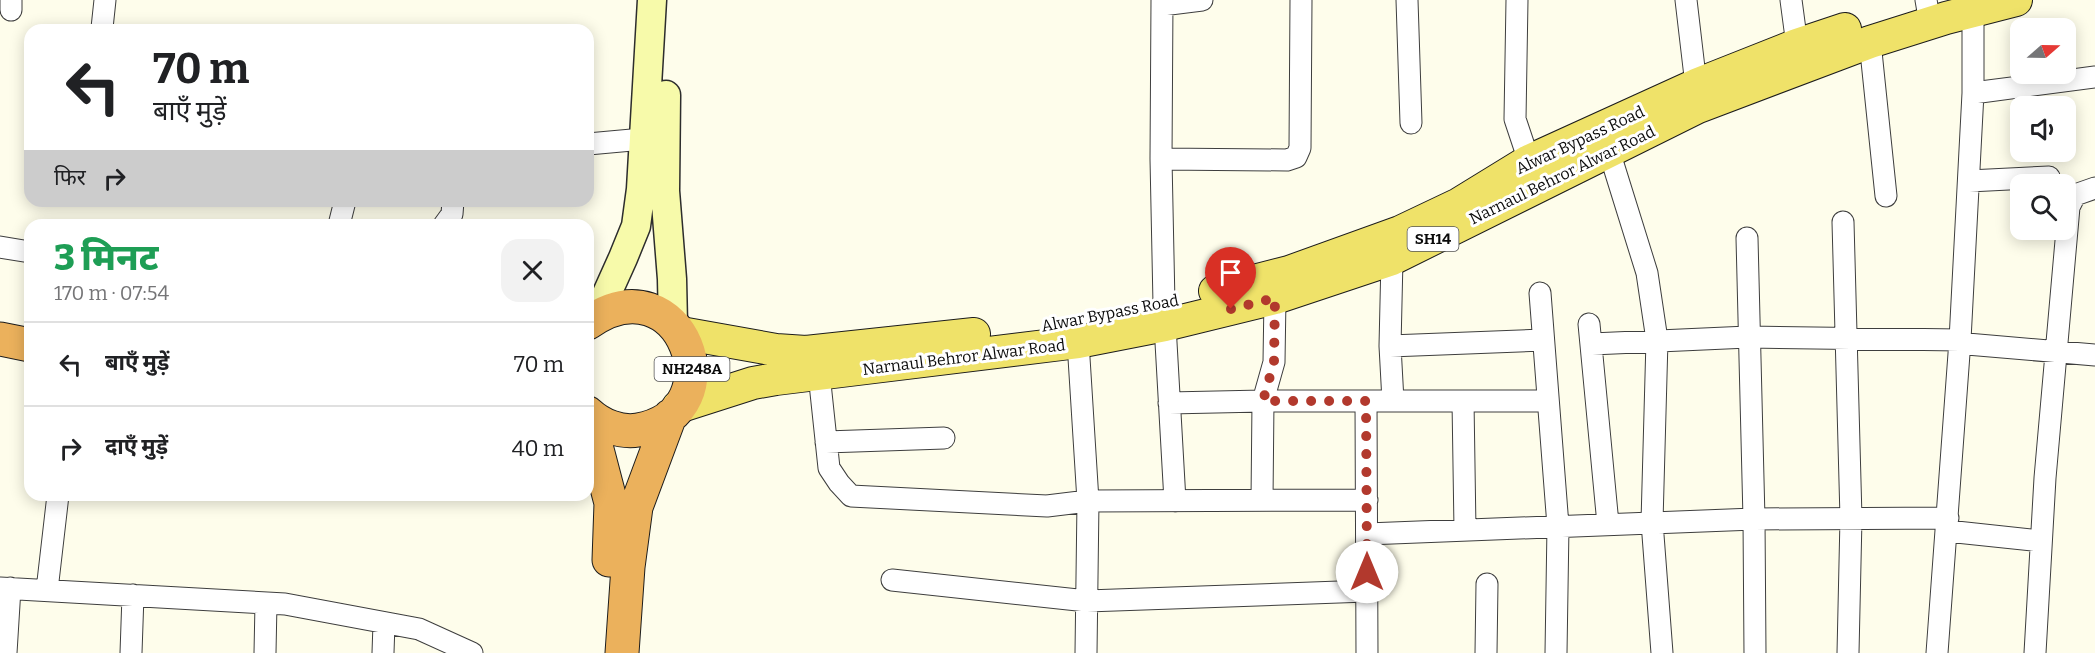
<!DOCTYPE html>
<html lang="hi">
<meta charset="utf-8">
<style>
body{margin:0;font-family:Bitter,"Noto Sans Devanagari",serif;background:#f2f2f2;color:#202124;height:100vh;display:flex;flex-direction:column;font-size:22px;white-space:nowrap}
*{box-sizing:border-box;margin:0}
p{font-size:20px;color:#757577}
.icon{flex:none;width:33px;height:33px;fill:none;stroke:currentColor;stroke-width:2;stroke-linecap:round;stroke-linejoin:round}
.map{position:relative;flex:1;overflow:hidden}
.panel{position:absolute;left:24px;top:219px;width:570px;height:282px;display:flex;flex-direction:column;background:#fff;border-radius:18px;box-shadow:0 3px 15px #0003}
.panel>*{flex:none}
.hud{position:absolute;left:24px;top:24px;width:570px;height:183px;border-radius:18px;box-shadow:0 3px 15px #0003;background:#fff;color:#202124;overflow:hidden}
.needle{width:39px;rotate:70deg}
.fabs{position:absolute;left:2010px;top:18px;display:grid;gap:12px}
.fabs a{display:grid;place-items:center;width:66px;height:66px;border-radius:12px;background:#fff;box-shadow:0 3px 15px #0003;font-size:30px}
.pin{position:absolute;display:grid;place-items:center;width:51px;height:51px;color:#fff;margin:-62px -26px;border-radius:50% 50% 50% 0;rotate:-45deg;box-shadow:0 0 6px #0007}
.pin .icon{rotate:45deg}
.me{position:absolute;width:66px;margin:-33px;rotate:0deg;stroke-linejoin:round;filter:drop-shadow(0 0 4px #0008)}
.turn{display:flex;align-items:center;gap:21px;height:126px;padding:0 30px;font-size:27px}
.turn .icon{width:78px;height:78px;stroke-width:2.5}
.turn b{display:block;font-size:42px;line-height:51px}
.then{display:flex;align-items:center;height:57px;padding:0 30px;background:#0003;gap:12px;font-size:22px}
.round{display:grid;place-items:center;flex:none;width:63px;height:63px;border-radius:18px;background:#f2f2f2}
.overview{display:flex;align-items:center;justify-content:space-between;height:102px;padding:0 30px}
h1{font-size:36px;font-weight:800;line-height:45px;color:#1e9e55}
ul{padding:0;list-style:none}
li{display:flex;align-items:center;gap:18px;height:84px;padding:0 30px;border-top:2px solid #e0e0e0}
li div{flex:1}
li b{display:block;font-size:22px}
li em{font-style:normal}
.map>svg:first-child{display:block}
.lines{fill:none;stroke-linecap:round;stroke-linejoin:round}
.street-casing{stroke:#3e3e3e;stroke-width:23}
.secondary-casing{stroke:#2d2d2d;stroke-width:31}
.primary-casing{stroke:#1c1c1c;stroke-width:34}
.highway-casing{stroke:#1c1c1c;stroke-width:35}
.street{stroke:#fff;stroke-width:21}
.secondary{stroke:#f7faaa;stroke-width:28}
.primary{stroke:#efe269;stroke-width:32}
.highway{stroke:#ebb15c;stroke-width:33}
.route{stroke:#b2392d;stroke-width:10;stroke-dasharray:0 18}
.labels{text-anchor:middle;dominant-baseline:central;stroke-width:6;stroke-linejoin:round;paint-order:stroke}
.shield{fill:#fff;stroke:#545454;stroke-width:1.5}
.shield-label{font-size:15px;font-weight:bold;fill:#0b0b0b}
.street-label{font-size:16px;fill:#0b0b0b;stroke:#fff}
</style>
<div class="map">
<svg width="2095" height="653" viewBox="0 0 2095 653">
<rect width="100%" height="100%" fill="#fefdeb"/>
<g class="lines">
<defs>
<path id="street" d="M 1162,0 L 1161,159 L 1164,304
M 1407,0 L 1411,123
M 1517,0 L 1515,119 L 1529,161
M 1686,0 L 1696,85
M 1791,0 L 1797,45
M 1926,0 L 1930,23
M 1162,5 L 1202,0
M 11,10 L 11,0
M 102,28 L 105,0
M 1870,42 L 1886,196
M 1973,93 L 2095,77
M 588,144 L 643,139
M 1609,151 L 1647,273 L 1657,340 L 1652,522 L 1662,653
M 1161,159 L 1287,160 L 1296,157 L 1300,148 L 1301,0
M 1969,181 L 2049,177
M 1843,222 L 1851,518 L 1848,653
M 339,225 L 345,201
M 444,225 L 452,214 L 453,201
M 1747,238 L 1754,519 L 1755,653
M 0,247 L 30,252
M 1392,259 L 1390,346 L 1393,401
M 1540,293 L 1558,526 L 1556,653
M 1589,324 L 1608,524
M 1165,325 L 1175,501
M 1078,342 L 1088,501 L 1086,653
M 1592,344 L 1748,337 L 1960,340 L 1967,344 L 2095,355
M 1390,346 L 1543,340
M 819,374 L 829,468 L 839,483 L 851,496 L 1047,506 L 1088,501 L 1367,500
M 1366,401 L 1367,653
M 1463,401 L 1465,530
M 1169,403 L 1263,401 L 1548,401
M 826,442 L 944,438
M 1262,500 L 1263,401 L 1274,362 L 1275,298
M 1947,531 L 2041,541
M 1367,534 L 1754,519 L 1948,518
M 892,580 L 1087,601 L 1367,591
M 0,588 L 285,604 L 419,629 L 472,653
M 47,590 L 58,495
M 6,653 L 10,588
M 131,653 L 133,595
M 265,653 L 266,603
M 383,653 L 384,623
M 1486,653 L 1487,584
M 1937,653 L 1960,340 L 1973,93 L 1973,10
M 2035,653 L 2045,478 L 2069,207 L 2075,195 L 2095,188"/>
<path id="secondary" d="M 666,95 L 665,191 L 672,279 L 673,324
M 596,318 L 623,258 L 636,226 L 641,189 L 652,0"/>
<path id="primary" d="M 1215,291 L 1289,272 L 1400,232 L 1459,204 L 1529,161 L 1696,85 L 1797,45 L 1845,29
M 681,333 L 776,350 L 806,352 L 974,334
M 678,407 L 753,383 L 776,379 L 1078,342 L 1165,325 L 1275,298 L 1392,259 L 1698,107 L 1870,42 L 1946,18 L 2016,0"/>
<path id="highway" d="M 588,323 C 681,257 739,412 638,430 C 620,433 601,425 588,413
M 0,339 L 30,345
M 588,415 L 611,503 L 609,560
M 622,653 L 628,567 L 636,507 L 670,416"/>
</defs>
<use href="#street" class="street-casing"/>
<use href="#secondary" class="secondary-casing"/>
<use href="#primary" class="primary-casing"/>
<use href="#highway" class="highway-casing"/>
<use href="#street" class="street"/>
<use href="#secondary" class="secondary"/>
<use href="#primary" class="primary"/>
<use href="#highway" class="highway"/>
</g>
<g class="lines">
<path class="route" d="M 1231,309 L 1275,298 L 1274,362 L 1263,401 L 1366,401 L 1367,572"/>
</g>
<g class="labels">
<g class="shield">
<rect x="1407.5" y="227" width="51" height="24" rx="4.5"/>
<rect x="654.5" y="357" width="75" height="24" rx="4.5"/>
</g>
<g class="shield-label">
<text x="1433" y="239">SH14</text>
<text x="692" y="369">NH248A</text>
</g>
<g class="street-label">
<text transform="translate(1580 140) rotate(-25)">Alwar Bypass Road</text>
<text transform="translate(1562 175) rotate(-26)">Narnaul Behror Alwar Road</text>
<text transform="translate(1110 313) rotate(-11)">Alwar Bypass Road</text>
<text transform="translate(964 357) rotate(-7)">Narnaul Behror Alwar Road</text>
</g>
</g>
</svg>
<div class="fabs">
<a><svg class="needle" viewBox="-14 -14 28 28"><path d="M0-13l5 13h-10z" fill="#e53935"/><path d="M0 13l5-13h-10z" fill="#757577"/></svg></a>
<a><svg class="icon" aria-label="sound" viewBox="0 0 24 24"><path d="M4 9h4l5-4v14l-5-4H4zM17 9q2 3 0 6"/></svg></a>
<a><svg class="icon" aria-label="search" viewBox="0 0 24 24"><circle cx="10" cy="10" r="6"/><path d="M15 15l6 6"/></svg></a>
</div>
<div class="pin" style="left:1231px;top:309px;background:#d93025"><svg class="icon" aria-label="arrive" viewBox="0 0 24 24"><path d="M6 21V4h12l-3 4 3 4H6"/></svg></div>
<svg class="me" style="left:1367px;top:572px" viewBox="-20 -20 40 40"><circle r="19" fill="#fff"/><path d="M0-13L10 11 0 6-10 11z" fill="#b2392d"/></svg>
<div class="hud">
<div class="turn"><svg class="icon" aria-label="left" viewBox="0 0 24 24"><path d="M17 20v-9H6M10 6l-5 5 5 5"/></svg><div><b>70 m</b>बाएँ मुड़ें</div></div>
<div class="then">फिर<svg class="icon" aria-label="right" viewBox="0 0 24 24"><path d="M7 20v-9h11M14 6l5 5-5 5"/></svg></div>
</div>
<section class="panel">
<div class="overview"><div><h1>3 मिनट</h1><p>170 m · 07:54</p></div><a class="round"><svg class="icon" aria-label="close" viewBox="0 0 24 24"><path d="M6 6l12 12M18 6L6 18"/></svg></a></div>
<ul>
<li><svg class="icon" aria-label="left" viewBox="0 0 24 24"><path d="M17 20v-9H6M10 6l-5 5 5 5"/></svg><div><b>बाएँ मुड़ें</b></div><em>70 m</em></li>
<li><svg class="icon" aria-label="right" viewBox="0 0 24 24"><path d="M7 20v-9h11M14 6l5 5-5 5"/></svg><div><b>दाएँ मुड़ें</b></div><em>40 m</em></li>
</ul>
</section>
</div>
